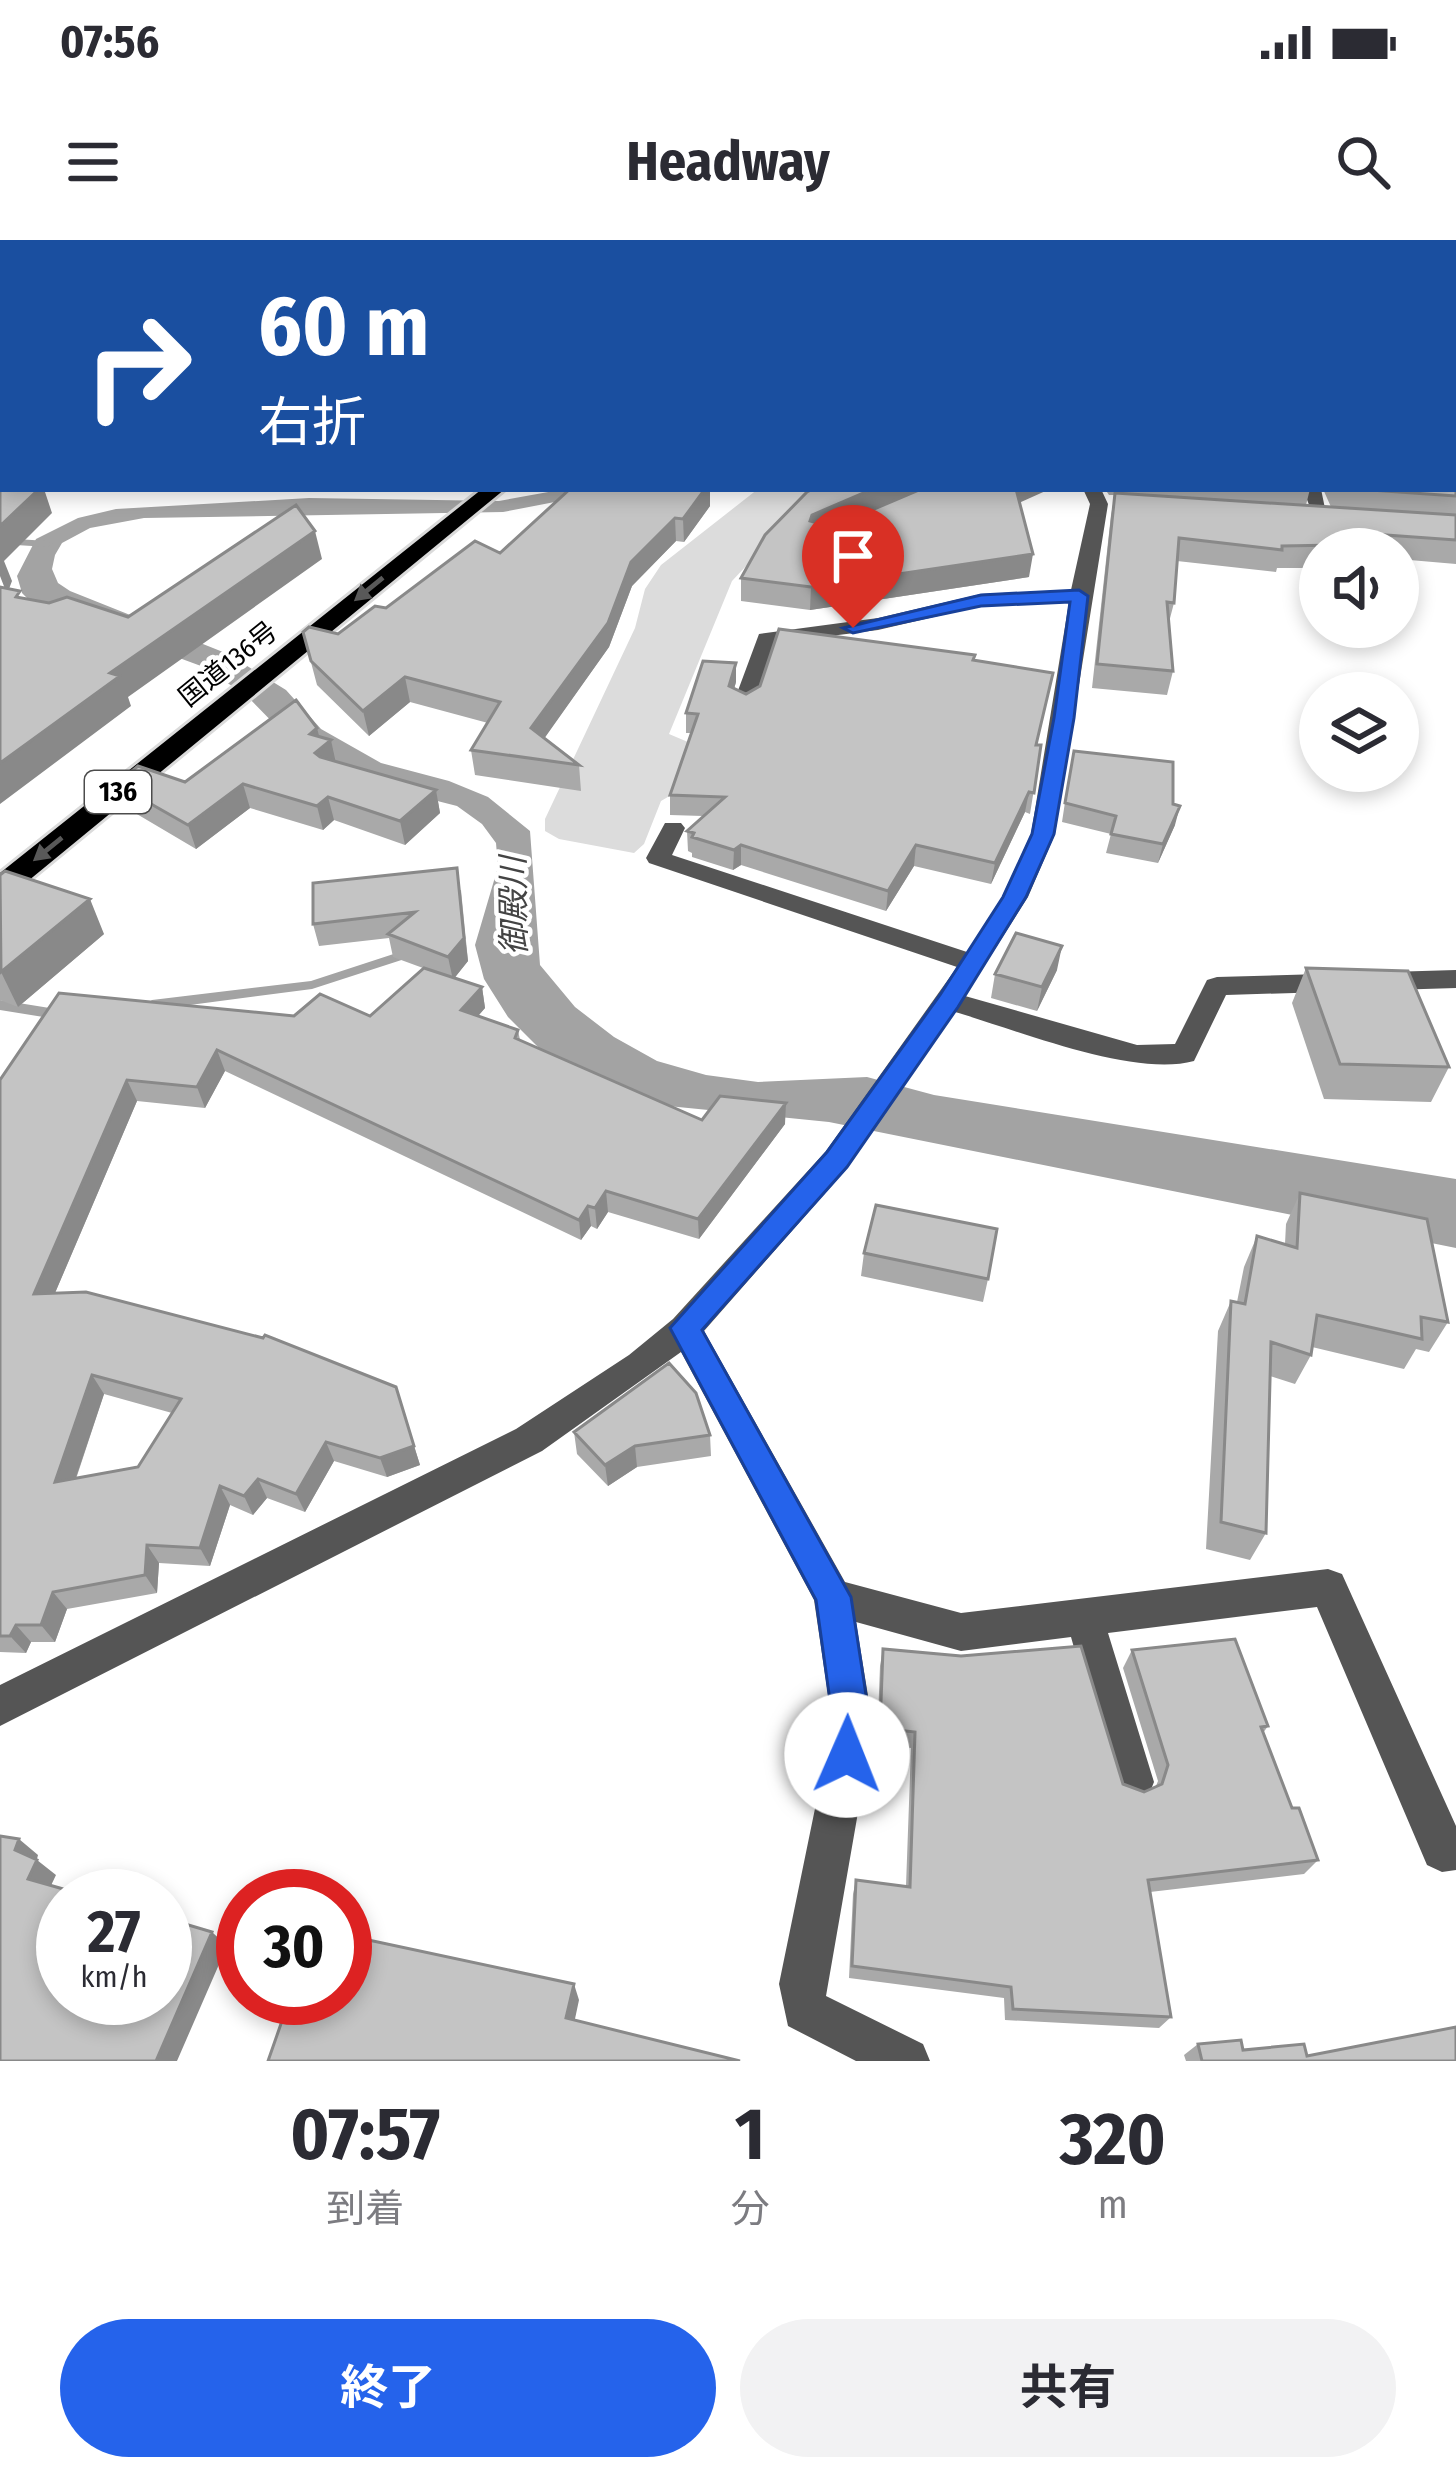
<!DOCTYPE html>
<html lang="ja">
<meta charset="utf-8">
<style>
body{margin:0;font-family:"Fira Sans Condensed","Noto Sans JP",sans-serif;background:#f2f2f3;color:#2b2b33;height:100vh;display:flex;flex-direction:column;font-size:45px;white-space:nowrap}
*{box-sizing:border-box;margin:0}
p{font-size:39px;color:#7c7c81}
.icon{flex:none;width:66px;height:66px;fill:none;stroke:currentColor;stroke-width:2;stroke-linecap:round;stroke-linejoin:round}
.map{position:relative;height:1821px;overflow:hidden}
.side{display:flex;flex-direction:column;background:#fff;flex:1}
.side>*{flex:none}
.hud{position:absolute;left:0px;top:0px;width:1458px;height:252px;box-shadow:0 6px 18px #0003;background:#1a4fa0;color:#fff;overflow:hidden}
.buttons{position:absolute;left:1299px;top:288px;display:grid;gap:24px}
.buttons a{display:grid;place-items:center;width:120px;height:120px;border-radius:50%;background:#fff;box-shadow:0 6px 18px #0003;font-size:60px}
.speed{position:absolute;left:36px;top:1629px;display:flex;gap:24px;font-size:60px;font-weight:700;text-align:center}
.speed>*{display:grid;place-content:center;width:156px;height:156px;border-radius:50%;background:#fff;box-shadow:0 6px 18px #0003;line-height:1}
.speed small{font-size:30px;font-weight:400}
.speed .limit{border:18px solid #d22;background:#fff;color:#111}
.pin{position:absolute;display:grid;place-items:center;width:102px;height:102px;color:#fff;margin:-123px -51px;border-radius:50% 50% 50% 0;rotate:-45deg;box-shadow:0 0 12px #0007}
.pin .icon{rotate:45deg}
.me{position:absolute;width:132px;margin:-66px;rotate:1deg;stroke-linejoin:round;filter:drop-shadow(0 0 9px #0008)}
.turn{display:flex;align-items:center;gap:42px;height:252px;padding:0 60px;font-size:54px}
.turn .icon{width:156px;height:156px;stroke-width:2.5}
.turn b{display:block;font-size:84px;line-height:102px}
.eta{display:flex;justify-content:space-evenly;align-items:center;height:204px;text-align:center}
.eta b{font-size:72px;font-weight:700;line-height:84px}
.cta{display:flex;gap:24px;margin-top:auto;padding:24px 60px}
.cta a{flex:1;height:138px;border-radius:72px;background:#2563eb;color:#fff;font-size:48px;font-weight:700;line-height:138px;text-align:center}
.cta a+a{background:#f2f2f3;color:#2b2b33}
.status{display:flex;justify-content:space-between;align-items:center;height:84px;padding:0 60px;background:#fff;direction:ltr}
.status svg{height:33px;fill:currentColor}
header{display:flex;justify-content:space-between;align-items:center;height:156px;padding:0 60px;background:#fff;font-size:54px;font-weight:700}
.map>svg:first-child{display:block}
.green{fill:#dcdcdc}
.water{fill:#a3a3a3}
.lines{fill:none;stroke-linecap:round;stroke-linejoin:round}
.stream{fill:#a3a3a3;fill-rule:evenodd}
.highway-casing{stroke:#dbdbdb;stroke-width:6}
.minor{fill:#555;fill-rule:evenodd}
.highway{fill:#000;fill-rule:evenodd}
.wall{fill:#a9a9a9;fill-rule:evenodd}
.shaded-wall{fill:#898989}
.building{fill:#c4c4c4;stroke:#898989;stroke-width:3;fill-rule:evenodd}
.oneway{fill:#595959}
.route{fill:#2563eb;stroke:#184099;stroke-width:3}
.labels{text-anchor:middle;dominant-baseline:central;stroke-width:9;stroke-linejoin:round;paint-order:stroke}
.far-street-label{font-size:27px;fill:#000;stroke:#fff}
.shield{fill:#fff;stroke:#4c4c4c;stroke-width:3}
.shield-label{font-size:27px;font-weight:bold;fill:#000}
.water-label{font-size:33px;font-style:italic;fill:#444;stroke:#fff}
</style>
<div class="status"><b>07:56</b><svg viewBox="0 0 49 12"><path d="M0 12V9h3v3zM5 12V6h3v6zM10 12V3h3v9zM15 12V0h3v12zM26 1h20v11H26zM47 4h2v5h-2z"/></svg></div>
<header><svg class="icon" aria-label="menu" viewBox="0 0 24 24"><path d="M4 6h16M4 12h16M4 18h16"/></svg>Headway<svg class="icon" aria-label="search" viewBox="0 0 24 24"><circle cx="10" cy="10" r="6"/><path d="M15 15l6 6"/></svg></header>
<div class="map">
<svg width="1456" height="1821" viewBox="0 0 1456 1821">
<rect width="100%" height="100%" fill="#fff"/>
<path class="green" d="M 758,249 L 830,249 L 782,288 L 732,341 L 669,494 L 695,505 L 673,554 L 661,561 L 644,604 L 634,613 L 559,599 L 545,591 L 545,579 L 635,388 L 645,349 L 661,325 Z"/>
<path class="water" d="M 565,249 L 622,249 L 503,272 L 144,278 L 90,288 L 62,303 L 55,315 L 52,329 L 58,343 L 70,351 L 228,414 L 286,450 L 321,489 L 381,523 L 449,541 L 488,557 L 530,591 L 540,725 L 575,767 L 614,797 L 657,821 L 706,835 L 758,842 L 867,837 L 934,855 L 1456,939 L 1456,1008 L 829,882 L 668,866 L 547,816 L 508,777 L 484,739 L 475,705 L 498,627 L 496,603 L 482,584 L 457,566 L 351,539 L 286,496 L 246,455 L 201,426 L 33,364 L 22,353 L 17,336 L 36,299 L 78,278 L 116,269 L 309,258 L 499,261 Z"/>
<g class="lines">
<path class="stream" d="M 3,213 L 3,221 L 0,222 L 0,214 Z
M 0,298 L 48,301 L 53,304 L 48,307 L 0,304 Z
M 415,707 L 422,711 L 420,714 L 312,749 L 152,770 L 145,765 L 152,760 L 311,741 Z
M 0,760 L 62,770 L 69,775 L 62,780 L 0,770 Z"/>
<defs>
<path id="highway" d="M 694,0 L 864,0 L 866,3 L 696,3 Z
M 1456,32 L 1456,43 L 1455,43 L 1455,32 Z
M 482,249 L 505,249 L 11,655 L 0,657 L 0,633 Z"/>
</defs>
<use href="#highway" class="highway-casing"/>
<path class="minor" d="M 1127,0 L 1139,0 L 1139,3 L 1127,3 Z
M 1455,13 L 1456,13 L 1456,21 L 1455,21 Z
M 3,200 L 3,211 L 0,212 L 0,201 Z
M 1083,249 L 1101,249 L 1108,264 L 1055,594 L 1028,657 L 965,756 L 1137,805 L 1175,804 L 1207,740 L 1217,737 L 1456,730 L 1456,748 L 1226,755 L 1194,821 C 1134,838 1017,790 955,772 L 848,927 L 704,1091 L 845,1342 L 961,1373 L 1328,1329 L 1342,1334 L 1456,1586 L 1456,1630 L 1442,1632 L 1427,1625 L 1317,1367 L 1108,1393 L 1154,1542 L 1148,1557 L 1133,1563 L 1118,1557 L 1112,1542 L 1071,1397 L 961,1411 L 856,1382 L 870,1468 L 868,1515 L 826,1756 L 923,1804 L 930,1821 L 856,1821 L 788,1786 L 779,1744 L 826,1515 L 830,1468 L 814,1360 L 681,1112 L 542,1211 L 0,1486 L 0,1445 L 516,1189 L 629,1115 L 673,1079 L 826,911 L 957,727 L 649,623 L 646,618 L 665,583 L 681,583 L 685,588 L 672,615 L 967,712 L 1002,657 L 1031,594 L 1069,362 L 981,366 L 878,390 L 775,403 L 755,464 L 744,470 L 733,464 L 759,394 L 878,378 L 981,354 L 1071,350 L 1090,264 Z
M 1303,249 L 1321,249 L 1328,283 L 1316,283 Z"/>
<use href="#highway" class="highway"/>
</g>
<path class="wall" d="M 0,0 L 185,0 L 182,3 L 3,3 L 3,185 L 0,185 Z
M 1147,0 L 1456,0 L 1456,12 L 1455,3 L 1146,3 Z
M 1456,45 L 1456,324 L 1398,319 L 1398,309 L 1320,309 L 1320,328 L 1277,328 L 1276,332 L 1177,321 L 1174,363 L 1169,382 L 1173,431 L 1167,455 L 1092,448 L 1111,275 L 1115,255 L 1109,255 L 1105,249 L 1310,249 L 1306,265 L 1331,267 L 1323,249 L 1455,249 Z
M 570,249 L 710,249 L 710,266 L 684,302 L 676,301 L 632,346 L 609,407 L 544,498 L 579,525 L 581,551 L 475,535 L 471,510 L 488,483 L 410,462 L 369,496 L 317,445 L 303,392 L 338,394 L 386,368 L 500,313 Z
M 1020,262 L 1029,337 L 810,370 L 741,361 L 741,338 Z
M 975,415 L 975,420 L 1037,505 L 1041,505 L 1030,574 L 1025,572 L 991,644 L 914,626 L 886,671 L 741,625 L 733,630 L 692,617 L 692,613 L 688,611 L 687,591 L 703,576 L 670,575 L 670,555 L 691,493 L 686,493 L 686,473 L 736,442 L 734,449 L 746,454 Z
M 317,488 L 319,496 L 331,500 L 336,521 L 436,550 L 440,573 L 405,605 L 334,580 L 323,590 L 250,568 L 196,609 L 125,567 L 116,544 L 185,542 Z
M 1070,529 L 1173,564 L 1175,585 L 1158,623 L 1106,613 L 1111,594 L 1062,582 Z
M 0,635 L 104,694 L 18,767 L 0,760 Z
M 461,650 L 468,721 L 454,738 L 482,747 L 485,768 L 478,776 L 518,790 L 520,800 L 702,880 L 785,884 L 699,999 L 608,972 L 597,989 L 591,986 L 581,1000 L 225,831 L 205,868 L 137,861 L 55,1053 L 396,1147 L 420,1225 L 387,1237 L 334,1221 L 305,1272 L 267,1258 L 253,1275 L 230,1265 L 210,1326 L 159,1323 L 157,1353 L 67,1369 L 55,1402 L 31,1402 L 26,1413 L 0,1412 L 0,840 L 294,776 L 370,776 L 423,728 L 393,717 L 389,698 L 319,706 L 313,684 ZM 104,1154 L 172,1173 L 138,1227 L 76,1239 Z
M 1306,728 L 1449,827 L 1431,862 L 1324,859 L 1292,763 Z
M 1057,730 L 1037,771 L 991,758 L 995,734 Z
M 1300,953 L 1448,1082 L 1429,1112 L 1416,1109 L 1404,1129 L 1312,1107 L 1311,1115 L 1295,1144 L 1270,1136 L 1266,1293 L 1250,1320 L 1206,1309 L 1218,1091 L 1231,1061 L 1237,1062 L 1244,1027 L 1257,996 L 1285,1004 L 1286,984 Z
M 864,1013 L 988,1039 L 983,1062 L 861,1036 Z
M 574,1192 L 710,1195 L 711,1216 L 637,1227 L 608,1246 L 577,1214 Z
M 883,1409 L 1123,1544 L 1144,1552 L 1156,1546 L 1158,1541 L 1123,1428 L 1132,1410 L 1268,1486 L 1263,1493 L 1292,1568 L 1318,1620 L 1304,1634 L 1150,1652 L 1171,1777 L 1159,1788 L 1005,1780 L 1004,1758 L 849,1738 L 853,1654 L 856,1640 L 906,1646 L 911,1508 L 877,1504 L 880,1426 Z
M 1198,1804 L 1307,1816 L 1456,1821 L 1186,1821 L 1184,1815 Z"/>
<path class="shaded-wall" d="M 156,0 L 185,0 L 182,3 L 153,3 Z
M 39,249 L 44,249 L 52,273 L 4,321 L 12,341 L 7,354 L 0,336 L 0,286 Z
M 705,249 L 710,249 L 710,266 L 684,302 L 683,279 Z
M 873,249 L 923,249 L 811,297 L 810,281 L 812,275 Z
M 1014,249 L 1050,249 L 1012,266 Z
M 675,278 L 676,301 L 632,346 L 609,407 L 534,513 L 531,488 L 631,322 Z
M 315,291 L 322,319 L 128,457 L 131,466 L 0,564 L 0,523 L 110,433 Z
M 1033,314 L 1029,337 L 810,370 L 811,347 Z
M 736,423 L 736,442 L 729,466 L 729,446 Z
M 405,437 L 410,462 L 369,496 L 363,471 Z
M 317,488 L 322,507 L 331,500 L 336,523 L 321,536 L 310,494 Z
M 243,544 L 250,568 L 196,609 L 188,585 Z
M 436,550 L 440,573 L 405,605 L 400,581 Z
M 1029,552 L 1025,572 L 991,644 L 995,623 Z
M 328,557 L 334,580 L 323,590 L 317,566 Z
M 1180,566 L 1175,585 L 1158,623 L 1163,604 Z
M 741,605 L 741,625 L 733,630 L 734,610 Z
M 916,605 L 914,626 L 886,671 L 888,651 Z
M 457,628 L 468,721 L 453,740 L 448,717 Z
M 90,659 L 104,694 L 18,767 L 1,732 Z
M 1062,706 L 1057,730 L 1037,771 L 1042,747 Z
M 482,747 L 485,768 L 465,791 L 461,770 Z
M 217,810 L 225,831 L 205,868 L 197,847 Z
M 127,840 L 137,861 L 46,1074 L 34,1054 Z
M 786,863 L 785,884 L 699,999 L 698,979 Z
M 606,951 L 608,972 L 597,989 L 595,968 Z
M 588,966 L 591,986 L 581,1000 L 579,980 Z
M 92,1135 L 104,1154 L 68,1261 L 55,1242 Z
M 326,1202 L 334,1221 L 305,1272 L 296,1254 Z
M 414,1206 L 420,1225 L 387,1237 L 380,1218 Z
M 635,1206 L 637,1227 L 608,1246 L 605,1225 Z
M 258,1239 L 267,1258 L 253,1275 L 244,1256 Z
M 220,1246 L 230,1265 L 210,1326 L 200,1308 Z
M 147,1305 L 159,1323 L 157,1353 L 145,1335 Z
M 53,1352 L 67,1369 L 55,1402 L 41,1385 Z
M 16,1385 L 31,1402 L 26,1413 L 10,1396 Z
M 19,1599 L 38,1615 L 36,1623 L 37,1620 L 56,1635 L 47,1654 L 28,1639 L 15,1610 Z
M 212,1692 L 227,1706 L 177,1821 L 156,1821 Z
M 574,1744 L 579,1760 L 572,1793 L 566,1778 Z"/>
<path class="building" d="M 0,0 L 156,0 L 153,3 L 3,3 L 3,160 L 0,160 Z
M 1147,0 L 1419,0 L 1421,3 L 1146,3 Z
M 1455,44 L 1456,256 L 1356,249 L 1455,249 Z
M 0,242 L 3,242 L 3,249 L 39,249 L 0,286 Z
M 570,249 L 705,249 L 683,279 L 675,278 L 631,322 L 608,383 L 531,488 L 579,525 L 471,510 L 500,462 L 405,437 L 363,471 L 311,421 L 303,392 L 309,387 L 338,394 L 375,366 L 386,368 L 475,301 L 500,313 Z
M 813,249 L 873,249 L 812,275 L 810,281 L 832,287 L 921,249 L 1016,249 L 1033,314 L 811,347 L 741,338 L 765,295 L 807,252 Z
M 1115,253 L 1456,275 L 1456,300 L 1386,295 L 1393,304 L 1282,306 L 1282,310 L 1179,298 L 1174,363 L 1167,362 L 1173,431 L 1097,424 Z
M 296,265 L 315,291 L 110,433 L 120,436 L 0,523 L 0,347 L 20,351 L 16,357 L 49,363 L 67,357 L 128,377 Z
M 779,389 L 975,415 L 973,420 L 1053,433 L 1036,505 L 1041,505 L 1034,553 L 1029,552 L 995,623 L 916,605 L 888,651 L 741,605 L 734,610 L 692,597 L 694,593 L 687,591 L 725,557 L 670,555 L 698,474 L 686,473 L 703,421 L 736,423 L 729,446 L 746,454 L 760,446 Z
M 296,460 L 317,488 L 310,494 L 331,500 L 315,513 L 320,517 L 436,550 L 400,581 L 328,557 L 317,566 L 243,544 L 188,585 L 116,544 L 138,526 L 185,542 Z
M 1074,511 L 1173,522 L 1173,564 L 1180,566 L 1163,604 L 1111,594 L 1116,576 L 1065,563 Z
M 457,628 L 464,698 L 448,717 L 388,694 L 415,672 L 313,684 L 313,643 Z
M 5,631 L 90,659 L 1,732 L 0,635 Z
M 1016,693 L 1062,706 L 1042,747 L 995,734 Z
M 424,728 L 482,747 L 461,770 L 518,790 L 515,798 L 702,880 L 720,856 L 786,863 L 698,979 L 606,951 L 595,968 L 588,966 L 579,980 L 217,810 L 197,847 L 127,840 L 34,1054 L 86,1052 L 263,1098 L 265,1095 L 396,1147 L 414,1206 L 380,1218 L 326,1202 L 296,1254 L 258,1239 L 244,1256 L 220,1246 L 200,1308 L 147,1305 L 145,1335 L 53,1352 L 41,1385 L 16,1385 L 10,1396 L 0,1396 L 0,840 L 59,753 L 294,776 L 320,754 L 370,776 ZM 92,1135 L 181,1159 L 138,1227 L 55,1242 Z
M 1306,728 L 1408,731 L 1449,827 L 1340,824 Z
M 1300,953 L 1427,979 L 1448,1082 L 1421,1077 L 1422,1099 L 1317,1075 L 1311,1115 L 1271,1102 L 1266,1293 L 1221,1282 L 1231,1061 L 1245,1064 L 1257,996 L 1297,1008 Z
M 876,965 L 997,989 L 988,1039 L 864,1013 Z
M 669,1123 L 696,1153 L 710,1195 L 635,1206 L 605,1225 L 574,1192 Z
M 1235,1399 L 1268,1486 L 1261,1487 L 1292,1568 L 1299,1568 L 1318,1620 L 1148,1640 L 1171,1777 L 1013,1769 L 1011,1747 L 852,1726 L 856,1640 L 910,1647 L 915,1492 L 880,1488 L 883,1409 L 961,1416 L 1081,1406 L 1123,1544 L 1144,1552 L 1162,1544 L 1168,1525 L 1132,1410 Z
M 0,1596 L 19,1599 L 15,1610 L 37,1620 L 28,1639 L 88,1656 L 63,1656 L 63,1758 L 165,1758 L 165,1678 L 212,1692 L 156,1821 L 0,1821 Z
M 345,1695 L 574,1744 L 566,1778 L 740,1821 L 268,1821 L 290,1758 L 345,1758 Z
M 1456,1787 L 1456,1821 L 1202,1821 L 1198,1804 L 1241,1800 L 1243,1810 L 1304,1804 L 1307,1816 Z"/>
<defs><path id="oneway-solid" d="M-6-.8H1V-3.2L6.5 0L1 3.2V.8H-6Z" transform="scale(3)"/></defs>
<g class="oneway">
<use href="#oneway-solid" transform="translate(369 349) rotate(141)"/>
<use href="#oneway-solid" transform="translate(48 609) rotate(141)"/>
</g>
<path class="route" d="M 1079,350 L 1088,356 L 1074,478 L 1054,594 L 1026,657 L 958,767 L 847,927 L 702,1090 L 851,1357 L 868,1468 L 865,1515 L 860,1529 L 847,1534 L 833,1529 L 828,1515 L 831,1468 L 816,1360 L 670,1088 L 827,912 L 940,755 L 1003,657 L 1032,594 L 1054,478 L 1070,362 L 981,366 L 853,393 L 843,388 L 981,355 Z"/>
<g class="labels">
<g class="far-street-label">
<text transform="translate(228 424) rotate(-39)">国道136号</text>
</g>
<rect class="shield" x="85" y="531" width="66" height="42" rx="9"/>
<g class="shield-label">
<text x="118" y="552">136</text>
</g>
<g class="water-label">
<text transform="translate(514 666) rotate(-91)">御殿川</text>
</g>
</g>
</svg>
<div class="buttons">
<a><svg class="icon" aria-label="sound" viewBox="0 0 24 24"><path d="M4 9h4l5-4v14l-5-4H4zM17 9q2 3 0 6"/></svg></a>
<a><svg class="icon" aria-label="layers" viewBox="0 0 24 24"><path d="M12 4l9 5-9 5-9-5zM3 14l9 5 9-5"/></svg></a>
</div>
<div class="speed"><div>27<small>km/h</small></div><div class="limit">30</div></div>
<div class="pin" style="left:853px;top:388px;background:#d93025"><svg class="icon" aria-label="arrive" viewBox="0 0 24 24"><path d="M6 21V4h12l-3 4 3 4H6"/></svg></div>
<svg class="me" style="left:847px;top:1515px" viewBox="-20 -20 40 40"><circle r="19" fill="#fff"/><path d="M0-13L10 11 0 6-10 11z" fill="#2563eb"/></svg>
<div class="hud">
<div class="turn"><svg class="icon" aria-label="right" viewBox="0 0 24 24"><path d="M7 20v-9h11M14 6l5 5-5 5"/></svg><div><b>60 m</b>右折</div></div>
</div>
</div>
<section class="side">
<div class="eta">
<div><b>07:57</b><p>到着</p></div>
<div><b>1</b><p>分</p></div>
<div><b>320</b><p>m</p></div>
</div>
<div class="cta"><a>終了</a><a>共有</a></div>
</section>
